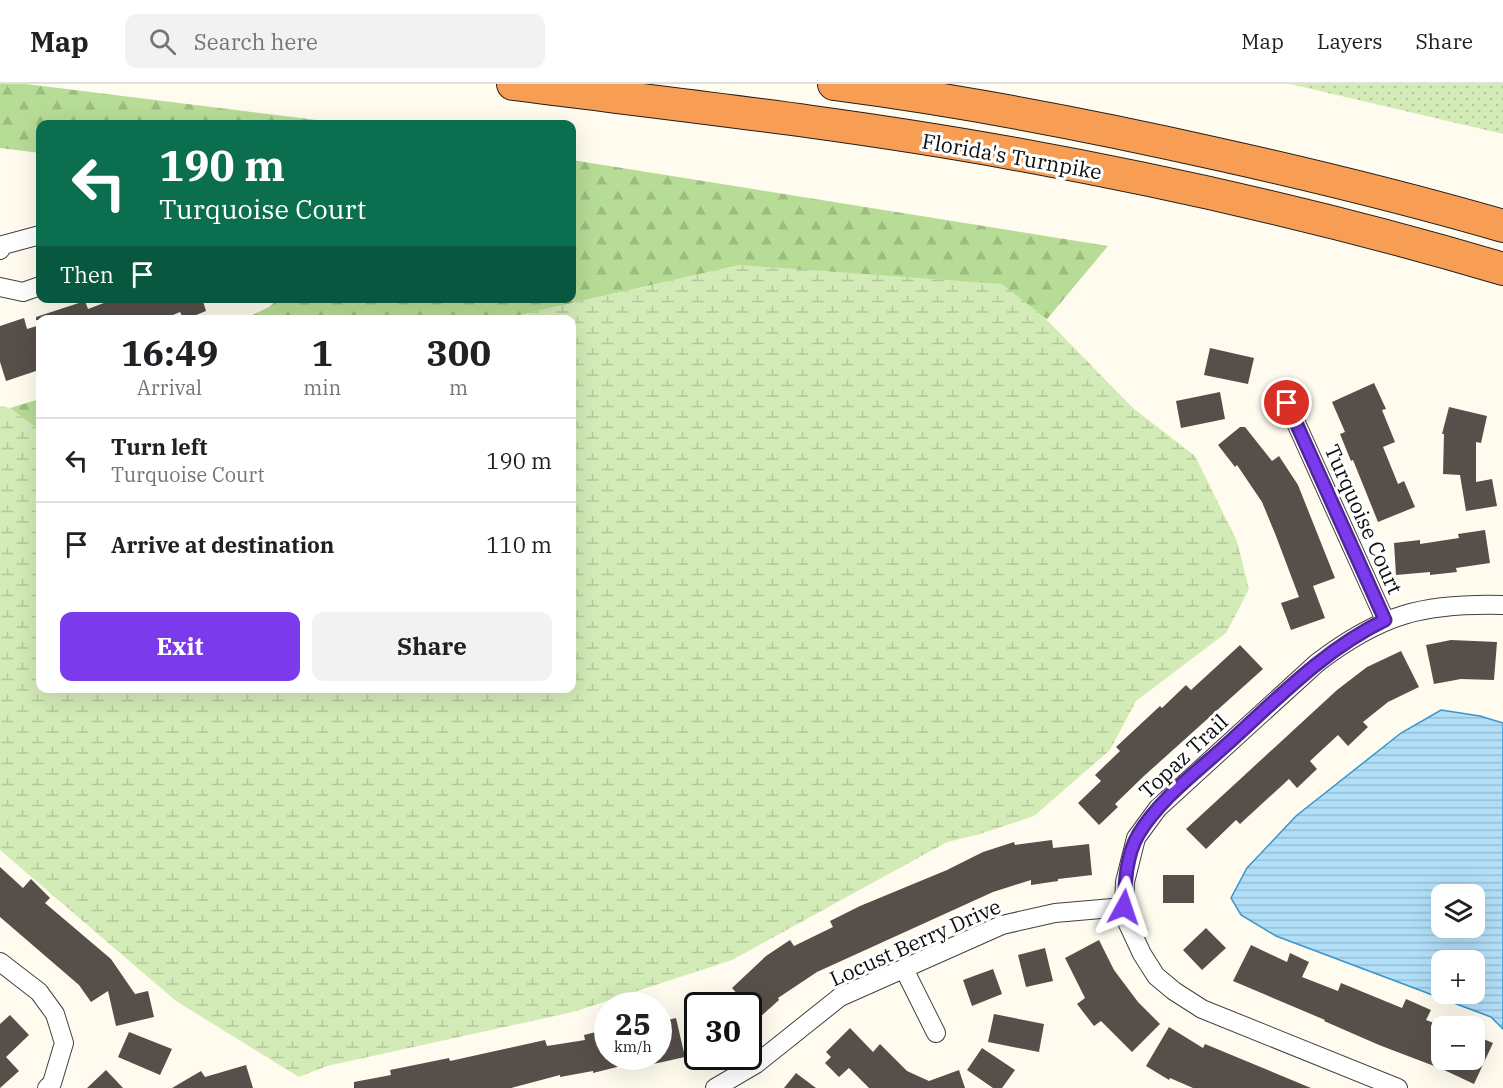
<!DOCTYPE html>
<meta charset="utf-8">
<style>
body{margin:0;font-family:"IBM Plex Serif",serif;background:#f2f2f2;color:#202124;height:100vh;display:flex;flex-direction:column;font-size:22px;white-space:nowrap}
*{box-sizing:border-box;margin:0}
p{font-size:20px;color:#757577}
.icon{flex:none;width:33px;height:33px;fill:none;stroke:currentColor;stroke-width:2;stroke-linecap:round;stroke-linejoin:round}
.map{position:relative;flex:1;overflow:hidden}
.panel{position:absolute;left:36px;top:231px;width:540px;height:378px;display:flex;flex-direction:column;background:#fff;border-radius:12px;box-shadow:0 6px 24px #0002}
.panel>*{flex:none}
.hud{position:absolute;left:36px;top:36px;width:540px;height:183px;border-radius:12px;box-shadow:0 6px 24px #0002;background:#0b6e4f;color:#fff;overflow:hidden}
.tools{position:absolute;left:1431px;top:800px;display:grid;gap:12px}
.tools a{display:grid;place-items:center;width:54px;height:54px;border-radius:12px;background:#fff;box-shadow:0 6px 24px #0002;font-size:30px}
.speed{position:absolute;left:594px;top:908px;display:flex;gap:12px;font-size:30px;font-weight:700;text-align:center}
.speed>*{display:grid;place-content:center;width:78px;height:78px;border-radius:50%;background:#fff;box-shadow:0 6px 24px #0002;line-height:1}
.speed small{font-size:15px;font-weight:400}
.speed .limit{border:3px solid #111;border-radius:9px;background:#fff;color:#111}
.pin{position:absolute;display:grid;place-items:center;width:51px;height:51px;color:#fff;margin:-26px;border:3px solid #fff;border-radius:50%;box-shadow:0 2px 6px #0007}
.me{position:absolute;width:66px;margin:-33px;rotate:5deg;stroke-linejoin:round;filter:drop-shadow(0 0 4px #0008)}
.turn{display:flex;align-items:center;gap:21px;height:126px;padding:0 24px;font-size:27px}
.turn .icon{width:78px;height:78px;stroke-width:2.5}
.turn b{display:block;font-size:42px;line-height:51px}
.then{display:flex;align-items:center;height:57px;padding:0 24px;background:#0003;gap:12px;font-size:22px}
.eta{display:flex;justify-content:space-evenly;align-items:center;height:102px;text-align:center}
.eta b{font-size:36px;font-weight:700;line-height:42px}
.button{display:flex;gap:12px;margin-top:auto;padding:12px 24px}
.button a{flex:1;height:69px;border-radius:12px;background:#7c3aed;color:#fff;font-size:24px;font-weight:700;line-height:69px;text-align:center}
.button a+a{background:#f2f2f2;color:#202124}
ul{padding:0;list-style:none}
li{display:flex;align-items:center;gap:18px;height:84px;padding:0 24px;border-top:2px solid #e0e0e0}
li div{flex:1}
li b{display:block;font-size:22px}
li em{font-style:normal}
header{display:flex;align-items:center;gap:36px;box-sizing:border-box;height:84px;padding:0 30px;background:#fff;border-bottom:2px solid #e0e0e0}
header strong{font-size:28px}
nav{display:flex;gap:33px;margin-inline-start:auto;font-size:21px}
.search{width:420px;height:54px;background:#f2f2f2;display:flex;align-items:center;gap:15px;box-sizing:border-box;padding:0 21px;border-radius:12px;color:#757577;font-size:22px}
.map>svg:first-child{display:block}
.grass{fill:url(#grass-dots)}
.forest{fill:url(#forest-firs)}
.wetland{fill:url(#wetland-marsh)}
.water{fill:url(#water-rules);stroke:#3796d1;stroke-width:1.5;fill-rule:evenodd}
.building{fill:#574f4a}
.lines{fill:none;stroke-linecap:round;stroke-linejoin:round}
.minor-casing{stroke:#414141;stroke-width:20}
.motorway-casing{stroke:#1f1f1f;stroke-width:34}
.minor{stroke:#fff;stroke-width:18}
.motorway{stroke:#f89d54;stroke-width:32}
.route-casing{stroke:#51269a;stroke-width:15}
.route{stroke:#7c3aed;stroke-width:10}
.labels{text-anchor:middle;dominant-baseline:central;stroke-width:6;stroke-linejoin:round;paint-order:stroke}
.street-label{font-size:21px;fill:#0e0e0e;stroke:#fff}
</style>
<header>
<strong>Map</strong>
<div class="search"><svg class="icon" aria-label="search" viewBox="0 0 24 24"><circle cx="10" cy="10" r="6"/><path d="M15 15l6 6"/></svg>Search here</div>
<nav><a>Map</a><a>Layers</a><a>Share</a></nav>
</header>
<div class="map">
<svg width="1503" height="1004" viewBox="0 0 1503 1004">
<defs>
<pattern id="grass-dots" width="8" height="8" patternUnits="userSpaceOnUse" patternTransform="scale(1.5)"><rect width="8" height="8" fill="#d3ebb7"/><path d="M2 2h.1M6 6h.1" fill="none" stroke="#b4c89c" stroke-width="1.8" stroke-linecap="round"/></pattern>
<pattern id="forest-firs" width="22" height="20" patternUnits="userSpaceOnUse" patternTransform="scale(1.5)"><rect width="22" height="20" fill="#b7dc96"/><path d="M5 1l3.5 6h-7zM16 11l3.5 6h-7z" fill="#9cbc80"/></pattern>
<pattern id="wetland-marsh" width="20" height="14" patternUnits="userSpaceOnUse" patternTransform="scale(1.5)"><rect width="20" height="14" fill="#d3ebb7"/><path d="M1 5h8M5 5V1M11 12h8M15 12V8" fill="none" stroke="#b4c89c"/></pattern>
<pattern id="water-rules" width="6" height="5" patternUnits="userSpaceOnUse" patternTransform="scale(1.5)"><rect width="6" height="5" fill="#b2dff8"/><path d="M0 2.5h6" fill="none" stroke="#98bed3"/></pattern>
</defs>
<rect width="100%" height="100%" fill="#fffcef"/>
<path class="grass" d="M 1290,0 L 1503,0 L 1503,50 Z"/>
<path class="forest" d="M 0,0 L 26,0 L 349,40 L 40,40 L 40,69 L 0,64 Z
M 572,76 L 1108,162 L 1047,235 L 1044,233 L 740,181 L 503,235 L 242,236 L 269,223 L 278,215 L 572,214 Z
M 40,315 L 40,347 L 10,324 Z"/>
<path class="wetland" d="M 740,181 L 1002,200 L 1044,233 L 1133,324 L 1195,372 L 1237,457 L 1249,505 L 1226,549 L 1136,617 L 1110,666 L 1034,732 L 977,751 L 947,758 L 732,876 L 573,928 L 327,982 L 299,993 L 176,917 L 0,766 L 0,322 L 10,324 L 40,347 L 40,604 L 572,604 L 572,236 L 503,235 Z"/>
<path class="water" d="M 1441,626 L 1480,632 L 1503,639 L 1503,945 L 1491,933 L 1276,852 L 1241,831 L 1231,814 L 1247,784 L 1296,732 L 1401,649 ZM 1442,810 L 1474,810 L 1474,843 L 1442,843 ZM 1442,876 L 1474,876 L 1474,909 L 1442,909 Z"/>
<path class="building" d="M 117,214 L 202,214 L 206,227 L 184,236 L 180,228 L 161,236 L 36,236 L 36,233 L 85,217 L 88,225 Z
M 24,234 L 27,245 L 40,241 L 40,276 L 36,278 L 39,286 L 6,297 L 0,278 L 0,242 Z
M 1210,264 L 1254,274 L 1248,300 L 1204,291 Z
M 1374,299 L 1386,325 L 1382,326 L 1395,358 L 1383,363 L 1398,400 L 1404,397 L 1415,423 L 1378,438 L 1353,376 L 1351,377 L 1340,350 L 1345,348 L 1332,318 Z
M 1220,308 L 1225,335 L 1181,344 L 1176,317 Z
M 1449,323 L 1487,332 L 1481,359 L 1476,358 L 1476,398 L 1492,395 L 1497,422 L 1466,427 L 1460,391 L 1443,390 L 1444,350 L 1442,350 Z
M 1240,343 L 1245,343 L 1272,377 L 1279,372 L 1298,401 L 1335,494 L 1313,502 L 1325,534 L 1291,546 L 1281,519 L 1299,513 L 1276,452 L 1262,418 L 1237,381 L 1235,383 L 1218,361 Z
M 1485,446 L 1490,479 L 1456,484 L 1457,488 L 1430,491 L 1430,488 L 1396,491 L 1394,459 L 1420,456 L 1420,460 L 1459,454 L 1458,450 Z
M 1451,556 L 1497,558 L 1494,596 L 1461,595 L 1434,600 L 1426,561 Z
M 1240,561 L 1263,585 L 1144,692 L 1115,720 L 1118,723 L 1099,741 L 1078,719 L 1101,697 L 1095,691 L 1120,667 L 1116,663 L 1160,622 L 1162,624 L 1186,601 L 1191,606 Z
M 1401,567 L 1419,603 L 1388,618 L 1363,638 L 1368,643 L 1348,662 L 1338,651 L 1310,677 L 1317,685 L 1297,704 L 1289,695 L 1240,740 L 1236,736 L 1206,765 L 1186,745 L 1337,606 L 1367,583 Z
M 1052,756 L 1053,764 L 1089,760 L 1092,791 L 1058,795 L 1058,797 L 1031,801 L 1031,796 L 993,808 L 817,888 L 778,914 L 779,916 L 759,934 L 732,904 L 766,872 L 790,856 L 794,862 L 833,843 L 830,837 L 860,822 L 947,786 L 983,768 L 1014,758 L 1015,761 Z
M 0,783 L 23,804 L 31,795 L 50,814 L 45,819 L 111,875 L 135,910 L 148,907 L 154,933 L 116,942 L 108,907 L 91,918 L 79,901 L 0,833 Z
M 1163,791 L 1194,791 L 1194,819 L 1163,819 Z
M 1206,844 L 1226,864 L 1202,886 L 1183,866 Z
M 1099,856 L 1114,886 L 1138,918 L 1160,940 L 1132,968 L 1101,937 L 1094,942 L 1077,920 L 1085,914 L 1065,874 Z
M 1251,861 L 1287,878 L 1290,869 L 1309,878 L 1302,893 L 1338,907 L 1341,899 L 1402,924 L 1406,915 L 1431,926 L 1426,936 L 1442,942 L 1442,975 L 1474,975 L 1474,951 L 1493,959 L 1474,1000 L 1442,985 L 1379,961 L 1324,937 L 1325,936 L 1233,897 Z
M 1045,864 L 1053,897 L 1026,903 L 1018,871 Z
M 993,885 L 1002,910 L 972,922 L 963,896 Z
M 994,930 L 1044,940 L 1039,968 L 988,958 Z
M 10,931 L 29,951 L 6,973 L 19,987 L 0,1004 L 0,940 Z
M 676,934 L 685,973 L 658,979 L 625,984 L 625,981 L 593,989 L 593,987 L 560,993 L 560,991 L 511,1004 L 354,1004 L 354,998 L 391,991 L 390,986 L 449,974 L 450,977 L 545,956 L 547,962 L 585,956 L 584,951 L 608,945 L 608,972 L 658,972 L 658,938 Z
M 1169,943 L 1203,964 L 1205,960 L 1311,1004 L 1193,1004 L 1170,994 L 1169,996 L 1146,982 Z
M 850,944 L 873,968 L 880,960 L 907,987 L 929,997 L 959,986 L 965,1004 L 869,1004 L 849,984 L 839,993 L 825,979 L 831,973 L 826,968 Z
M 129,948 L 172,965 L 160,991 L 118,973 Z
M 982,964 L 1015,986 L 1002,1004 L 993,1004 L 967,986 Z
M 246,981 L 253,1004 L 172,1004 L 201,987 L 205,993 Z
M 106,986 L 123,1004 L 87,1004 Z
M 796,989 L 816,1004 L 784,1004 Z"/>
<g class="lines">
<defs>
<path id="minor" d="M 0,166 L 3,161 L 40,151
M 0,203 L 23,208 L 40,202
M 1287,319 L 1385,536
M 0,878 L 39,908 L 55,930 L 64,959 L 52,999 L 47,1004
M 904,885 L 936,949
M 715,1004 L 756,980 L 840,913 L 1002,841 L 1055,829 L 1124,823
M 1398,1004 L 1202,925 L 1174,907 L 1156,892 L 1142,870 L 1128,840 L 1124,823 L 1125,798 L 1136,754 L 1158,724 L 1317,579 C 1381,530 1423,519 1503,521"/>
<path id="motorway" d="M 513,0 C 679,21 845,39 1010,69 C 1176,99 1342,137 1503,185
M 834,0 C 965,17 1094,42 1222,71 C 1316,92 1410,115 1503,142"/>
</defs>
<use href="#minor" class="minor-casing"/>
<use href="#motorway" class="motorway-casing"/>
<use href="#minor" class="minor"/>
<use href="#motorway" class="motorway"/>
</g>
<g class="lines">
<defs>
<path id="route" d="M 1124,823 C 1125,799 1126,772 1138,751 C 1159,716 1194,690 1224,663 C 1275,617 1323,566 1385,536 L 1287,319"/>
</defs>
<use href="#route" class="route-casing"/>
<use href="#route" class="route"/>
</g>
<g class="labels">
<g class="street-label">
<text transform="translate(1012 72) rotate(10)">Florida's Turnpike</text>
<text transform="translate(1364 435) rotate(66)">Turquoise Court</text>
<text transform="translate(1183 672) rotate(-43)">Topaz Trail</text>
<text transform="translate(915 858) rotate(-24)">Locust Berry Drive</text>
</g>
</g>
</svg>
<div class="tools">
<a><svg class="icon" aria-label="layers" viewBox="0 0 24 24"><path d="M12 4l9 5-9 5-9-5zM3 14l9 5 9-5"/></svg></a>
<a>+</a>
<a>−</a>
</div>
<div class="speed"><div>25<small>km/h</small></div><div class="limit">30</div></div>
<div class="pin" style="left:1287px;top:319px;background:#d93025"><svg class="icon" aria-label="arrive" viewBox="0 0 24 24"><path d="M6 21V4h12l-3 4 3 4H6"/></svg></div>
<svg class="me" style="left:1124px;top:823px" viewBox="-20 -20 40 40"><path d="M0-17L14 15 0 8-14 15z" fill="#7c3aed" stroke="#fff" stroke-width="4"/></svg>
<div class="hud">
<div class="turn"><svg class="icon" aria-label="left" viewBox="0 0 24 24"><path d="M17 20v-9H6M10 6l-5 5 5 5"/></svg><div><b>190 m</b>Turquoise Court</div></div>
<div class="then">Then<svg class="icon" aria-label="arrive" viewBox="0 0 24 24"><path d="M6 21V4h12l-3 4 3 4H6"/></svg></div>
</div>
<section class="panel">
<div class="eta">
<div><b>16:49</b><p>Arrival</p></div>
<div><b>1</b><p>min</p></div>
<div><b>300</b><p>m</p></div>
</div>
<ul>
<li><svg class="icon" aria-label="left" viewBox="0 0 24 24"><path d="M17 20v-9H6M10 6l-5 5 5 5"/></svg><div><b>Turn left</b><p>Turquoise Court</p></div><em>190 m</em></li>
<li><svg class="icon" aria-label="arrive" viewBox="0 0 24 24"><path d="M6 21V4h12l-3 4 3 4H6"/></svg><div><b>Arrive at destination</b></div><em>110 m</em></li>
</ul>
<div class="button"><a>Exit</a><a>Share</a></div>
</section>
</div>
